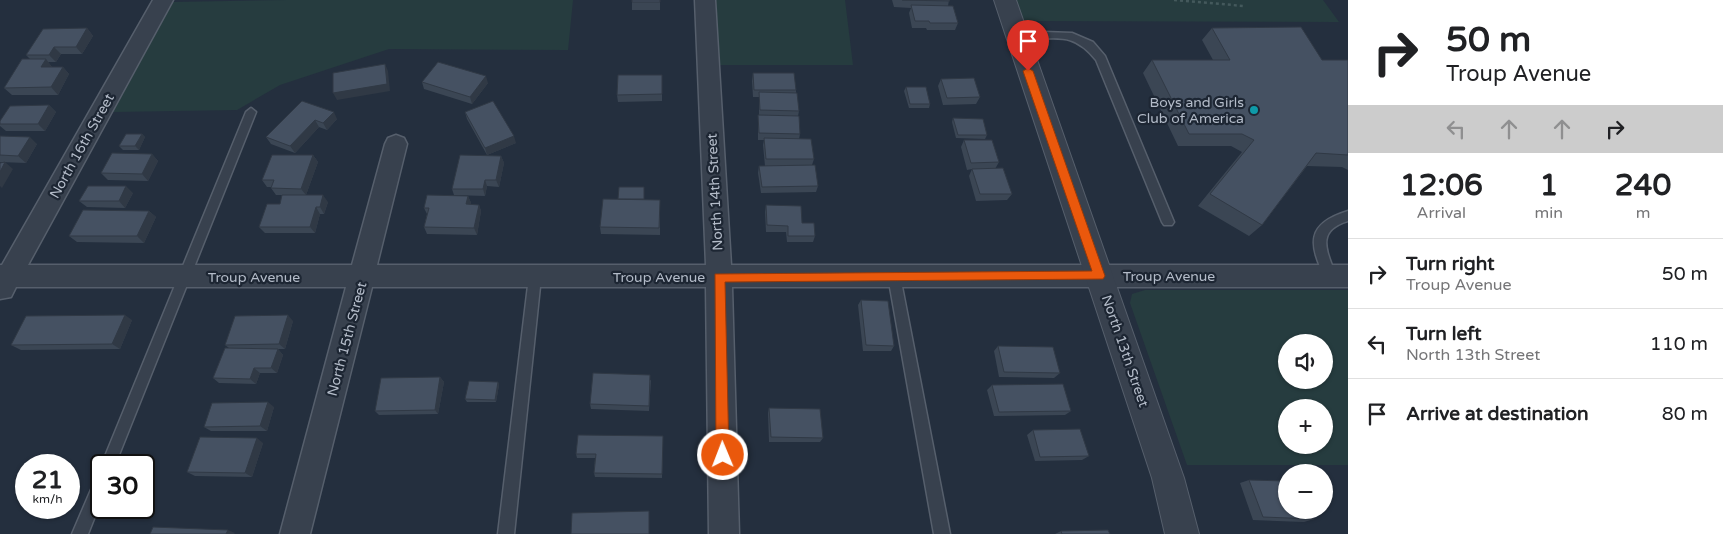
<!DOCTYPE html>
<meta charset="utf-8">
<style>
body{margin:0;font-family:"Varela Round",sans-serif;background:#f2f2f2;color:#202124;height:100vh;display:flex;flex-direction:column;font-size:19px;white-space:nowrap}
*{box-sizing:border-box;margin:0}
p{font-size:16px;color:#757577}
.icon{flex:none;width:28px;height:28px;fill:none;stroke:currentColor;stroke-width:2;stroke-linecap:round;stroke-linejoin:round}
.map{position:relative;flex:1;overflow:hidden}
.sheet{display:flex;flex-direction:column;background:#fff;width:375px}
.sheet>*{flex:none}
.hud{background:#fff;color:#202124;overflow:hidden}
.buttons{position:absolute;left:1278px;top:334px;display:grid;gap:10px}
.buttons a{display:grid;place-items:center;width:55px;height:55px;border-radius:50%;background:#fff;box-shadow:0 1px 4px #0004;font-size:25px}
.speed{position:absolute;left:15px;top:454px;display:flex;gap:10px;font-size:25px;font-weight:700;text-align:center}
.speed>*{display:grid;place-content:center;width:65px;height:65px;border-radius:50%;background:#fff;box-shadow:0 1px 4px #0004;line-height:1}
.speed small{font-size:12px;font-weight:400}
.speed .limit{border:2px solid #111;border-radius:8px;background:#fff;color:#111}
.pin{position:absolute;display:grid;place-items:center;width:42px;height:42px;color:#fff;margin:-51px -21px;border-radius:50% 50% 50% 0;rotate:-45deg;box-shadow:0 0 5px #0007}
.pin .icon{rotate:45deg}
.me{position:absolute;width:55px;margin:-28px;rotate:359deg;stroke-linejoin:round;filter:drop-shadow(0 0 4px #0008)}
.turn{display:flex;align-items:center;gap:18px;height:105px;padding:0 15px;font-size:22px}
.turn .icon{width:65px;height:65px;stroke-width:2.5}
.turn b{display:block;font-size:35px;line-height:42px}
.lanes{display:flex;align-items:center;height:48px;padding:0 15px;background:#0003;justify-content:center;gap:25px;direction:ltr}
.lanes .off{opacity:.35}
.eta{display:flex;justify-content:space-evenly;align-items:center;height:85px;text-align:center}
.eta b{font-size:30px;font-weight:700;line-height:35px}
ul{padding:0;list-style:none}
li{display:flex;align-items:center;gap:15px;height:70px;padding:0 15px;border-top:1px solid #e0e0e0}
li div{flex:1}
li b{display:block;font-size:19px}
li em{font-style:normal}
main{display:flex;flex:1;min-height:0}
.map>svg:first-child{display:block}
.green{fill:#263c3f;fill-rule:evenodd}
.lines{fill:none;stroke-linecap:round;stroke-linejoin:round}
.service-casing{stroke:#565f6c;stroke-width:3}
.minor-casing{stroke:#565f6c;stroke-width:3}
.tertiary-casing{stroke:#565f6c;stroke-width:2}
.path{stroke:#44595c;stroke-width:2.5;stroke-dasharray:3 3;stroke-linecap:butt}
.service{fill:#38414e;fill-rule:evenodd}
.minor{fill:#38414e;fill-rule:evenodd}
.tertiary{fill:#38414e;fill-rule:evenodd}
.wall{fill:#3b4654}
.shaded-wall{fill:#303945}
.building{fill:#455162;stroke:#303945}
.route{fill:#ea580c;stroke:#983908}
.culture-dot{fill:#0f9aa8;stroke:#1d2633;stroke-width:2}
.labels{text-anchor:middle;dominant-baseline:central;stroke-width:4.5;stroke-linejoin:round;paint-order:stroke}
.poi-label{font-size:14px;fill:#b4bcc9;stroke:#1d2633;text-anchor:end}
.street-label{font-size:14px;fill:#b4bcc9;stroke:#1d2633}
</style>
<main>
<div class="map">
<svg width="1348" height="534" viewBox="0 0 1348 534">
<rect width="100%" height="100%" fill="#242f3e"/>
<path class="green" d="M 288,0 L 573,0 L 568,50 L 389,49 L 280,85 L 237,110 L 113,112 L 173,2 Z
M 716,0 L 845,0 L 853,65 L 719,65 Z
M 1015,0 L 1323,0 L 1339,22 L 1023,21 Z
M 1145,290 L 1348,290 L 1348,465 L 1187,465 L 1130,303 L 1132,294 ZM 1324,342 L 1324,380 L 1286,380 L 1286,342 ZM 1286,408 L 1324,408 L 1324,445 L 1286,445 Z"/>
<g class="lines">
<defs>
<path id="service" d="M 1015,31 L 1072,33 L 1093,42 L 1105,56 L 1174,222 L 1172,225 L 1164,225 L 1162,222 L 1096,60 C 1067,24 1048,46 1011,36 L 1011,32 Z
M 251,108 L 256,112 L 115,465 L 101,466 L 246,112 Z
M 1348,211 L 1348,221 C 1315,231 1327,251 1336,276 L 1334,280 L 1330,281 L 1326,280 C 1308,243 1306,224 1348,211 Z
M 894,271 L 898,272 L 900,276 L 950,534 L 934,534 L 888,276 L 890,272 Z
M 535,272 L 539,273 L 541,277 L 514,534 L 498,534 L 529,277 L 531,273 Z
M 101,476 L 101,501 L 88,534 L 72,534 L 96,478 Z"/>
<path id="minor" d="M 153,0 L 173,0 L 28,265 L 352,265 L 385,144 L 388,138 L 396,135 L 404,138 L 407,144 L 377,265 L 706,265 L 695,0 L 715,0 L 731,265 L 1348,265 L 1348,287 L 732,287 L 739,534 L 709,534 L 706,287 L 372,287 L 310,534 L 280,534 L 346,287 L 16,287 L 11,297 L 0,299 L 0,265 L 2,265 Z"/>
<path id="tertiary" d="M 994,0 L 1016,0 L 1184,478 L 1199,534 L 1165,534 L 1152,478 Z"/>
</defs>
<use href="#service" class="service-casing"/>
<use href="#minor" class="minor-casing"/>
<use href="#tertiary" class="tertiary-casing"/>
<path class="path" d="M 1174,0 L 1244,6"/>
<use href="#service" class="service"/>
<use href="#minor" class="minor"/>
<use href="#tertiary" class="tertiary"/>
</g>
<path class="wall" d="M 632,0 L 660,0 L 660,10 L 632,10 Z
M 892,0 L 949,0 L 948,6 L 958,23 L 955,30 L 927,30 L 926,28 L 912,28 L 909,13 L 911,8 L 894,7 Z
M 87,28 L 93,36 L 82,54 L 61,54 L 56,62 L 48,62 L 52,67 L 63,67 L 69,74 L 58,95 L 12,95 L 4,88 L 30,59 L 26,55 Z
M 1212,28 L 1322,60 L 1348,60 L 1348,170 L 1342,167 L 1307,166 L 1262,225 L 1249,236 L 1198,206 L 1242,152 L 1231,146 L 1178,146 L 1143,73 L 1152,60 L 1213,60 L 1202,40 Z
M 753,73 L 796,90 L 796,92 L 799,111 L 798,116 L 800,134 L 799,139 L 814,159 L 812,165 L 818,186 L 816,192 L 761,193 L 758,173 L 759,166 L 786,166 L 765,166 L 763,145 L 764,140 L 758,140 L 758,122 L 759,115 L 759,97 L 753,97 L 752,81 Z
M 662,75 L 662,101 L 618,102 L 617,95 Z
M 941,79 L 980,97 L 976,104 L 943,105 L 938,86 Z
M 422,82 L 488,83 L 472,104 L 424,89 Z
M 906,87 L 930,104 L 929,108 L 909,108 L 904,91 Z
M 302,101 L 337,119 L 327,130 L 319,127 L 295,153 L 271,144 L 266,137 Z
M 49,105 L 56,112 L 45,131 L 6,131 L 0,126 L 0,121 Z
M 465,112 L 516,143 L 487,155 L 467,119 Z
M 953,118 L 987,135 L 985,139 L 956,138 L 952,122 Z
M 142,134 L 145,137 L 139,150 L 123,150 L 119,146 Z
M 0,136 L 37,144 L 26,163 L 0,162 Z
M 964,140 L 999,162 L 995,169 L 1012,194 L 1007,200 L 976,201 L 969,176 L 972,169 L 967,170 L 961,147 Z
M 152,154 L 158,161 L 148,181 L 108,180 L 101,173 Z
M 313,155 L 318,162 L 306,195 L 276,195 L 271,188 L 271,187 L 267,187 L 262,180 Z
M 501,156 L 504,163 L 499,187 L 487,186 L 485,196 L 454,195 L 452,189 Z
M 644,187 L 644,200 L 660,200 L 660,235 L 601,234 L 600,227 L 618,199 Z
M 133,193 L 125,208 L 87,207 L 79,201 Z
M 468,196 L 471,203 L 470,205 L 479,205 L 481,211 L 477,235 L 427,234 L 424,227 L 427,214 L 424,208 Z
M 328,202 L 324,214 L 320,214 L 315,233 L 265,233 L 259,227 Z
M 766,205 L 802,223 L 815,236 L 813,242 L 787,242 L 786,232 L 766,232 L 765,212 Z
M 149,211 L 156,217 L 144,243 L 77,242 L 69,236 Z
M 861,300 L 894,346 L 891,351 L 863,351 L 858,305 Z
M 132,320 L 120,349 L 21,350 L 11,345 Z
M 293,321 L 285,349 L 278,349 L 283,355 L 277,373 L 260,373 L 256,384 L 219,383 L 213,378 L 229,348 L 225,345 Z
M 998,346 L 1060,373 L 1054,378 L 999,377 L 994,351 Z
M 440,377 L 444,382 L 438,414 L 379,415 L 375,411 Z
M 651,380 L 649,411 L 591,409 L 590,404 Z
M 498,382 L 499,385 L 496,402 L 467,402 L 465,399 Z
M 992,385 L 1071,411 L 1065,415 L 994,416 L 987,390 Z
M 274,407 L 267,431 L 211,431 L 204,427 Z
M 769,408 L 823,438 L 820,442 L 769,442 L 768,413 Z
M 1033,430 L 1089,456 L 1082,460 L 1035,461 L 1027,435 Z
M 663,436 L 662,478 L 595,477 L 594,473 L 595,458 L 577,458 L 576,454 Z
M 263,443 L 252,477 L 195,476 L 187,472 Z
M 1249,480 L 1314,519 L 1304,522 L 1253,520 L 1240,483 Z
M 1061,531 L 1110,534 L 1055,534 Z"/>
<path class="shaded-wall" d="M 87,28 L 93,36 L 82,54 L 76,47 Z
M 54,47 L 61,54 L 56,62 L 49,55 Z
M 46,59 L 52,67 L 48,75 L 41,67 Z
M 385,64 L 388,71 L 390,91 L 337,100 L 333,93 Z
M 63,67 L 69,74 L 58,95 L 51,87 Z
M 486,76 L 488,83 L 472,104 L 470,97 Z
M 49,105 L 56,112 L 45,131 L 38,124 Z
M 334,112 L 337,119 L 327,130 L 323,123 Z
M 315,120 L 319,127 L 295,153 L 290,146 Z
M 142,134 L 145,137 L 139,150 L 135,146 Z
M 514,136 L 516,143 L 487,155 L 485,148 Z
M 30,137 L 37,144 L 26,163 L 18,156 Z
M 152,154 L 158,161 L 148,181 L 142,174 Z
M 313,155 L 318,162 L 306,195 L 301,189 Z
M 501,156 L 504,163 L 499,187 L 496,180 Z
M 5,162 L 13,169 L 2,188 L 0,186 L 0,172 Z
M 485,180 L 487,186 L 485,196 L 483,189 Z
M 126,186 L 133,193 L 125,208 L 119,201 Z
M 323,195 L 328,202 L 324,214 L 320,207 Z
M 468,196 L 471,203 L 469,211 L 466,204 Z
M 479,205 L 481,211 L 477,235 L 474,228 Z
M 316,207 L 320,214 L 315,233 L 310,227 Z
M 149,211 L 156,217 L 144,243 L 137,236 Z
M 125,315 L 132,320 L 120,349 L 112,344 Z
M 288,315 L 293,321 L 285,349 L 279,344 Z
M 278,349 L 283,355 L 277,373 L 271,368 Z
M 254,368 L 260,373 L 256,384 L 250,379 Z
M 440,377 L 444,382 L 438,414 L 435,410 Z
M 498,382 L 499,385 L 496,402 L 495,400 Z
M 268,402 L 274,407 L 267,431 L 260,426 Z
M 257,438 L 263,443 L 252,477 L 245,473 Z
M 228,530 L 235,533 L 234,534 L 226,534 Z"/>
<path class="building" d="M 632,0 L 660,0 L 660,2 L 632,2 Z
M 902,0 L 949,0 L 950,1 Z
M 911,5 L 953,6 L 958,23 L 930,23 L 929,21 L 915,21 Z
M 1301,27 L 1322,60 L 1348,60 L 1348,155 L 1316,153 L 1262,225 L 1210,194 L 1254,140 L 1242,134 L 1189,134 L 1152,60 L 1230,60 L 1212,28 Z
M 87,28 L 76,47 L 54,47 L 49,55 L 26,55 L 43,29 Z
M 22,59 L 46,59 L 41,67 L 63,67 L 51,87 L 4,88 Z
M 438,62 L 486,76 L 470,97 L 422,82 Z
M 385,64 L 387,84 L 333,93 L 333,73 Z
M 753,73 L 794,73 L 796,90 L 754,90 Z
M 618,75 L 662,75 L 662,94 L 617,95 Z
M 974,78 L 980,97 L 947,98 L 941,79 Z
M 906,87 L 926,87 L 930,104 L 910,104 Z
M 759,92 L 797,93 L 799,111 L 760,110 Z
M 302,101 L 334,112 L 323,123 L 315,120 L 290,146 L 266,137 Z
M 493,101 L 514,136 L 485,148 L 465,112 Z
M 49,105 L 38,124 L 0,124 L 0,121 L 10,106 Z
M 758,115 L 799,116 L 800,134 L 759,133 Z
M 953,118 L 983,119 L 987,135 L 958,135 Z
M 126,134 L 142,134 L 135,146 L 119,146 Z
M 0,136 L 30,137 L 18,156 L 0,155 Z
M 764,138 L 811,139 L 814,159 L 766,159 Z
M 964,140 L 992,140 L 999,162 L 971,163 Z
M 112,153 L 152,154 L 142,174 L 101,173 Z
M 272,155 L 313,155 L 301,189 L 271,188 L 274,180 L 262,180 Z
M 460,155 L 501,156 L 496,180 L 485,180 L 483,189 L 452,189 Z
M 5,162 L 0,172 L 0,163 Z
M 815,165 L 818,186 L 762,187 L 759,166 Z
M 1003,168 L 1012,194 L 980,194 L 972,169 Z
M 88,186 L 126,186 L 119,201 L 79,201 Z
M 619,187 L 644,187 L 644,199 L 618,199 Z
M 282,195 L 323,195 L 320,207 L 316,207 L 310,227 L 259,227 L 267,204 L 280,204 Z
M 427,195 L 468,196 L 466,204 L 479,205 L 474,228 L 424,227 L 429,208 L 424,208 Z
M 603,199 L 660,200 L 659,228 L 600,227 Z
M 766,205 L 801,206 L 802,223 L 814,223 L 815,236 L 788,236 L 788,226 L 767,225 Z
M 83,210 L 149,211 L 137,236 L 69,236 Z
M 861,300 L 888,301 L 894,346 L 866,345 Z
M 125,315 L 112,344 L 11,345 L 26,316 Z
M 288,315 L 279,344 L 225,345 L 235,316 Z
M 998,346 L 1053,347 L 1060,373 L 1004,372 Z
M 225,348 L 278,349 L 271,368 L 254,368 L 250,379 L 213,378 Z
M 593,373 L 650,375 L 649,406 L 590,404 Z
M 440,377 L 435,410 L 375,411 L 381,378 Z
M 469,381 L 498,382 L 495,400 L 465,399 Z
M 1063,384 L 1071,411 L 999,412 L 992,385 Z
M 268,402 L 260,426 L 204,427 L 212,403 Z
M 769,408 L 820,409 L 823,438 L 771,437 Z
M 1080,429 L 1089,456 L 1040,457 L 1033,430 Z
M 578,435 L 663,436 L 662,474 L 594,473 L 596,454 L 576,454 Z
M 200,437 L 257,438 L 245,473 L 187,472 Z
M 1249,480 L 1286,481 L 1286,510 L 1310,510 L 1314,519 L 1263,517 Z
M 649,511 L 649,534 L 571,534 L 572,513 Z
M 153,527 L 228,530 L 226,534 L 150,534 Z
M 1108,530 L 1110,534 L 1062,534 L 1061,531 Z"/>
<path class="route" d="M 1028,68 L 1033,71 L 1105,276 L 1103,279 L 725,282 L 729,455 L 727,460 L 723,461 L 718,460 L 716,455 L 715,274 L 1092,271 L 1023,71 Z"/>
<circle class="culture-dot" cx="1254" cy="110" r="5"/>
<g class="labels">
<g class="poi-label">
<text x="1244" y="102">Boys and Girls<tspan x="1244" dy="16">Club of America</tspan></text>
</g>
<g class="street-label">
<text transform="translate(82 146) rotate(-61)">North 16th Street</text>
<text transform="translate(715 192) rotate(-93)">North 14th Street</text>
<text x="1169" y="276">Troup Avenue</text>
<text x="254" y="277">Troup Avenue</text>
<text x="659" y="277">Troup Avenue</text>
<text transform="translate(347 339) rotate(-75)">North 15th Street</text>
<text transform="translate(1125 351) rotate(71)">North 13th Street</text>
</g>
</g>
</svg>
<div class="buttons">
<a><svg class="icon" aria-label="sound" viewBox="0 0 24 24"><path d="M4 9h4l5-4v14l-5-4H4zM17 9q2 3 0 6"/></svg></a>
<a>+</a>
<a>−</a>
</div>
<div class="speed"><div>21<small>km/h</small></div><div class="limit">30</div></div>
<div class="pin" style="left:1028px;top:71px;background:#d93025"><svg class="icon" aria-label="arrive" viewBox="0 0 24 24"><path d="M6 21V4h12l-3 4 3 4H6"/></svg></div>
<svg class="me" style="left:723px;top:455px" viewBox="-20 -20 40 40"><circle r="17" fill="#ea580c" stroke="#fff" stroke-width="3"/><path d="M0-11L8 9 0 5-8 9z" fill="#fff"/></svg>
</div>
<section class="sheet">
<div class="hud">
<div class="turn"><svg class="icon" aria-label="right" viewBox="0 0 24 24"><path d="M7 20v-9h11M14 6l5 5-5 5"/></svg><div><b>50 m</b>Troup Avenue</div></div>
<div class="lanes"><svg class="icon off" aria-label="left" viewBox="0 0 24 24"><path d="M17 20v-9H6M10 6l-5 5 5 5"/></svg><svg class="icon off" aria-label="ahead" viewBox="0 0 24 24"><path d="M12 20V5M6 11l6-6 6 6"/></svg><svg class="icon off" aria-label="ahead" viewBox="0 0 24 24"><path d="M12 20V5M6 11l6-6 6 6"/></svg><svg class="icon" aria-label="right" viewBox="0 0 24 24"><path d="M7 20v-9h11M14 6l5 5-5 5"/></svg></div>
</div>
<div class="eta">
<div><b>12:06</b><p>Arrival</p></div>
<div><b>1</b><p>min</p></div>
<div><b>240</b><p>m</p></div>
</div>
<ul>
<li><svg class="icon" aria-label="right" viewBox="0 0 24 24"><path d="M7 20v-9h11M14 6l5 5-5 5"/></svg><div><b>Turn right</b><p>Troup Avenue</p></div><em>50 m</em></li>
<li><svg class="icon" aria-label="left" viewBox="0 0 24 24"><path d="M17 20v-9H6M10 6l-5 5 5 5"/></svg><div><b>Turn left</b><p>North 13th Street</p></div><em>110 m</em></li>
<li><svg class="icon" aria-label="arrive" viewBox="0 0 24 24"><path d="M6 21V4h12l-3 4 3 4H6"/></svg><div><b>Arrive at destination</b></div><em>80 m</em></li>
</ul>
</section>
</main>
